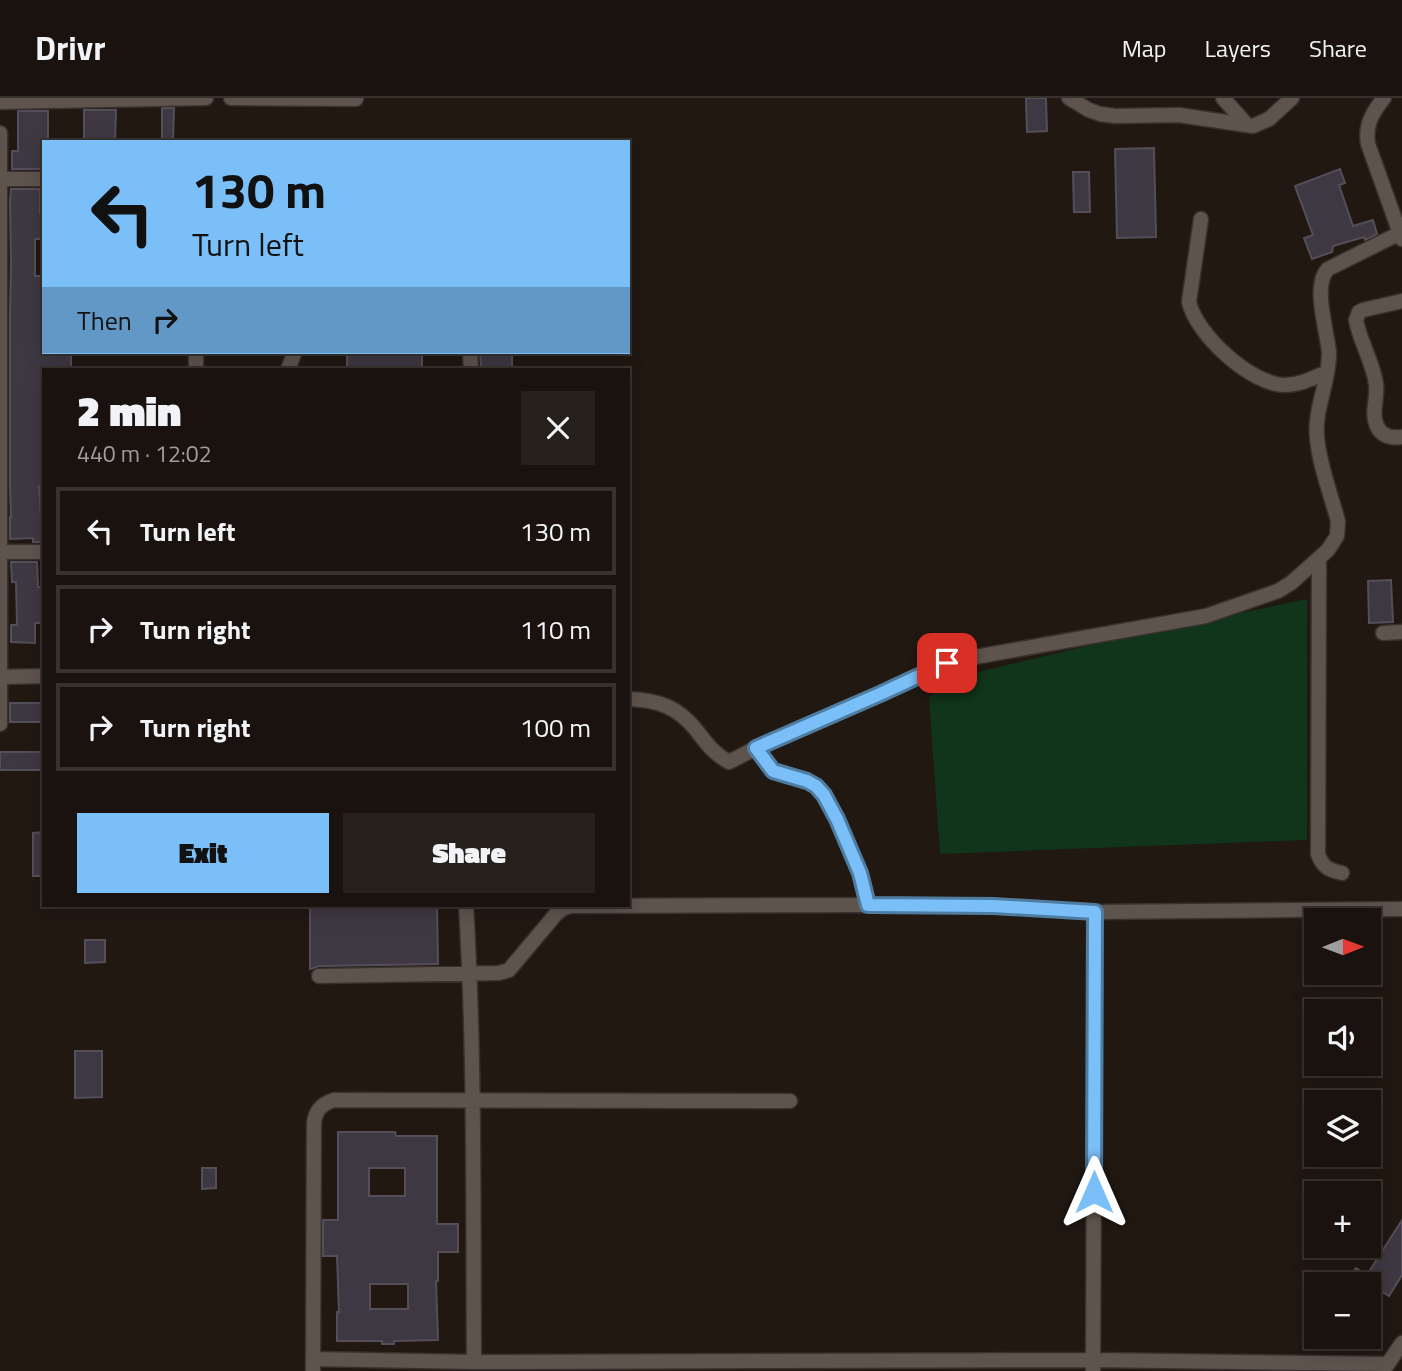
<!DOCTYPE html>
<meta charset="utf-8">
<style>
body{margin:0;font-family:"Titillium Web",sans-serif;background:#26201c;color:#f1f3f6;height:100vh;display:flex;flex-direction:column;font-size:26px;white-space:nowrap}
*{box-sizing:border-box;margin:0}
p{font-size:23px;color:#9f9e9e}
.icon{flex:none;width:38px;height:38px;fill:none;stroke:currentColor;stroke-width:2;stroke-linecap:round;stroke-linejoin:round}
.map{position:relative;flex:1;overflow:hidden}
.panel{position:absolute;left:42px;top:270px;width:588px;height:539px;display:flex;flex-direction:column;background:#19120e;border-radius:0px;box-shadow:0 4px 18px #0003,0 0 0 2px #37322e}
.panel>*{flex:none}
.hud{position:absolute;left:42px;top:42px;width:588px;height:214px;border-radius:0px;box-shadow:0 4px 18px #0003,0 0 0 2px #37322e;background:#7abff8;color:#111;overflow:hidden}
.needle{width:46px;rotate:89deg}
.fabs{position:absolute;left:1304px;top:810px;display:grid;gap:14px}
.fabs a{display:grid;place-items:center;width:77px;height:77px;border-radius:0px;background:#19120e;box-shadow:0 4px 18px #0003,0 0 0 2px #37322e;font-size:35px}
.pin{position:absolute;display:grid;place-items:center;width:60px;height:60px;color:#fff;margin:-30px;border-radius:14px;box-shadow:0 4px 10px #0006}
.me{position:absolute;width:77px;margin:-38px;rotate:0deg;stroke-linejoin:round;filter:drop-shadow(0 0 5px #0008)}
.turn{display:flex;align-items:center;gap:24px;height:147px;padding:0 35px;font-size:32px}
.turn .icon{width:91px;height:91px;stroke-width:2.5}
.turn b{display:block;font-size:49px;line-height:60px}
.then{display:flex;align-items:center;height:66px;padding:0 35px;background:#0003;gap:14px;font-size:26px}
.round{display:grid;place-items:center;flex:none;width:74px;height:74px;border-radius:0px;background:#26201c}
.head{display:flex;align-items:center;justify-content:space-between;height:119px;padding:0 35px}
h1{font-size:42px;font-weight:800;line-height:52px}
.button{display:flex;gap:14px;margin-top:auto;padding:14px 35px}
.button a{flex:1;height:80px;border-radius:0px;background:#7abff8;color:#111;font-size:28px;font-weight:800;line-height:80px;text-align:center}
.button a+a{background:#26201c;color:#f1f3f6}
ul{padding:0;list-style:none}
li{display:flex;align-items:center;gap:21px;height:88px;margin:0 14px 10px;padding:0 21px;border:4px solid #37322e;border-radius:0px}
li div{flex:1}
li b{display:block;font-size:26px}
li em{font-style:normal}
header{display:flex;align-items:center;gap:42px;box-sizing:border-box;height:98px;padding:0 35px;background:#19120e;border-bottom:2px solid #37322e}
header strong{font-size:33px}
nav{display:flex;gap:38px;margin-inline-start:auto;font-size:24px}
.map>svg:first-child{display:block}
.green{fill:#10351a}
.building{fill:#3e3842;stroke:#544e59;stroke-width:2;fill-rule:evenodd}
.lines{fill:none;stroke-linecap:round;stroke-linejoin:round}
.minor-casing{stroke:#38312e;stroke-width:17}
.minor{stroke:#5f544d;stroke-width:14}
.route-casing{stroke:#4f7ca1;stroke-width:18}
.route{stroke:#7abff8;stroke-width:12}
</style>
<header>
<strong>Drivr</strong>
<nav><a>Map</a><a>Layers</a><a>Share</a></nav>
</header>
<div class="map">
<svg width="1402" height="1273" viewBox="0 0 1402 1273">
<rect width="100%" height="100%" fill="#211812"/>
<path class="green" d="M 1307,501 L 1307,742 L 940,756 L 929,598 L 982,573 L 1108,543 Z"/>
<path class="building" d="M 1026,0 L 1046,0 L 1047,33 L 1027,34 Z
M 162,10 L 174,10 L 173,44 L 162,44 Z
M 84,12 L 116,12 L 115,44 L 84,44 Z
M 18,13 L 48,13 L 48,44 L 44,44 L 44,71 L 12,71 L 12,53 L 18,53 Z
M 1154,50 L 1156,139 L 1117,140 L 1115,51 Z
M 1340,71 L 1345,85 L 1339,87 L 1353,128 L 1373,122 L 1377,136 L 1365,142 L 1364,139 L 1333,148 L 1332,154 L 1312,161 L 1304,140 L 1313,137 L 1295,88 Z
M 1073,74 L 1089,74 L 1090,114 L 1074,114 Z
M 11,91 L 40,91 L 40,115 L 44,115 L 44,141 L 35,141 L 35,178 L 44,178 L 44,254 L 71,254 L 71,271 L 44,271 L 44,388 L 39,388 L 41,419 L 44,419 L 44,444 L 33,444 L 33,440 L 10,441 L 10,419 L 11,419 L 10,388 L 10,215 L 11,164 L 10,104 Z
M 347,254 L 422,254 L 422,270 L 347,271 Z
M 480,254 L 512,254 L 512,270 L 481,269 Z
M 11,464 L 37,464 L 38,489 L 43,489 L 44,505 L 42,505 L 42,525 L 35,525 L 35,545 L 11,544 L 11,527 L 17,527 L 16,484 L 12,484 Z
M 1391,482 L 1393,524 L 1369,525 L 1368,483 Z
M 10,605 L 44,605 L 44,624 L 10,624 Z
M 0,654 L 44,654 L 44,672 L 0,672 Z
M 44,734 L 44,778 L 33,778 L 33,735 Z
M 310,807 L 437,807 L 438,866 L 319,868 L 310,871 Z
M 85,842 L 105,842 L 105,864 L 85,865 Z
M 75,953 L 102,953 L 102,999 L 75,1000 Z
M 338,1034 L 395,1034 L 396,1038 L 437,1038 L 437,1126 L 458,1126 L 458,1154 L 438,1154 L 438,1183 L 436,1183 L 438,1242 L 394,1243 L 394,1246 L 382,1246 L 382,1243 L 337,1243 L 337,1214 L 339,1214 L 337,1158 L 323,1158 L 323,1122 L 338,1122 ZM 369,1070 L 405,1070 L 405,1098 L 369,1098 ZM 370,1186 L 408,1186 L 408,1211 L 370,1211 Z
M 202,1070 L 216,1070 L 216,1090 L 202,1091 Z
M 1402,1122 L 1402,1177 L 1389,1198 L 1378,1191 L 1368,1206 L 1368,1186 L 1345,1186 L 1356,1170 L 1367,1177 Z"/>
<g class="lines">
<defs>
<path id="minor" d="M 231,0 L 356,1
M 1069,0 L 1089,12 L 1100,16 L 1115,18 L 1179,17 L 1253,28 L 1269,21 L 1292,0
M 1223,0 L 1247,27
M 1384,0 C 1372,15 1365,27 1368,46 L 1402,141
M 0,4 L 206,0
M 0,35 L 0,626
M 0,81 L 44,81
M 1201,121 L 1189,204 C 1196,236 1251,287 1285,287 C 1300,287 1313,280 1327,274
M 1402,203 L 1363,212 L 1359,214 L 1356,222 C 1360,244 1373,264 1376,286 C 1378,301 1370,316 1378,330 C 1383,339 1393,340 1402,339
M 196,254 L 196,271
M 470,254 L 471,271
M 288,271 L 295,254
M 1,454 L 44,454
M 1319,460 L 1318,756 C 1323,770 1329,772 1342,775
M 1383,535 L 1402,534
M 1,579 L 44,578
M 628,601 C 659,602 678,609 697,633 C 708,647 713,655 729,664 L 756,650 L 773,672 L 807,683 L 816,688 L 824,697 L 837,721 L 860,775 L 868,807
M 756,650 L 880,596 L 947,564 L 1206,518 L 1278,493 L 1291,485 L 1328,452 L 1337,438 L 1338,423 C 1331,397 1319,366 1317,339 C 1314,310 1330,283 1329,254 C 1327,232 1312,187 1328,171 L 1400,135
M 466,807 C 475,959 473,1111 474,1264
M 319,878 L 499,875 L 509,872 L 556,816 L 564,810 L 571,808 L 868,807 L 993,808 L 1095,814 L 1402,811
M 313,1261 L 474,1264 L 1093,1262 L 1387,1266
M 313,1273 L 314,1026 C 315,1013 321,1006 334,1002 L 790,1003
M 1093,1273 L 1095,814
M 1383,1273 L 1402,1245"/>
</defs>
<use href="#minor" class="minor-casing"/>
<use href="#minor" class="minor"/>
</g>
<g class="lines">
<defs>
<path id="route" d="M 947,565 L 880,596 L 756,650 L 773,673 L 807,683 L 816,688 L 824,697 L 837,721 L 860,775 L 868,807 L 993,808 L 1095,814 L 1094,1094"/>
</defs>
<use href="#route" class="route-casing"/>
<use href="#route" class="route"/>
</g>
</svg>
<div class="fabs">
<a><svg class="needle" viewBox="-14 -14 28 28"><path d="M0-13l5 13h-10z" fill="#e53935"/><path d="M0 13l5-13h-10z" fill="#9f9e9e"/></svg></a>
<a><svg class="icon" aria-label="sound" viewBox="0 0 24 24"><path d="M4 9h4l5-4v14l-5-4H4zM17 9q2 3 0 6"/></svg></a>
<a><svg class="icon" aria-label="layers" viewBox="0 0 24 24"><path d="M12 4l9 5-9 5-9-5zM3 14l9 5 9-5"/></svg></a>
<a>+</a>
<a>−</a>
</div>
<div class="pin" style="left:947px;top:565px;background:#d93025"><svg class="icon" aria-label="arrive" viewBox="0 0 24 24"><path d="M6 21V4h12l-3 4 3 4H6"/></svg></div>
<svg class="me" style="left:1094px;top:1094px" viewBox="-20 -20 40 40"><path d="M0-17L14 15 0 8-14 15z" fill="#7abff8" stroke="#fff" stroke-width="4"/></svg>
<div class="hud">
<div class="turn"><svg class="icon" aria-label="left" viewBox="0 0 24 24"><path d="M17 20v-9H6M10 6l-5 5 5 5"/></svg><div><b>130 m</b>Turn left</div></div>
<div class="then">Then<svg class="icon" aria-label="right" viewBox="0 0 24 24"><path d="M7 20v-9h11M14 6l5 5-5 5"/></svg></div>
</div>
<section class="panel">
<div class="head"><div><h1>2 min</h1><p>440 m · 12:02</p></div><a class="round"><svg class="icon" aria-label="close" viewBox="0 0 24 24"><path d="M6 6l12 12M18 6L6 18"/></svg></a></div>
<ul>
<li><svg class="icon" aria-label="left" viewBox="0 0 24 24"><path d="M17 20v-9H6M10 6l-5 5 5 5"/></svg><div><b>Turn left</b></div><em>130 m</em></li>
<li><svg class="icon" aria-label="right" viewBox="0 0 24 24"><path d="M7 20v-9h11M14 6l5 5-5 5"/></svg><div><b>Turn right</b></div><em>110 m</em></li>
<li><svg class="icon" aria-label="right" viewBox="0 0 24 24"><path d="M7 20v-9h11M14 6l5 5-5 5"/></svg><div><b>Turn right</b></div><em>100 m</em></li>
</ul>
<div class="button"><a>Exit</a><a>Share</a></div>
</section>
</div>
